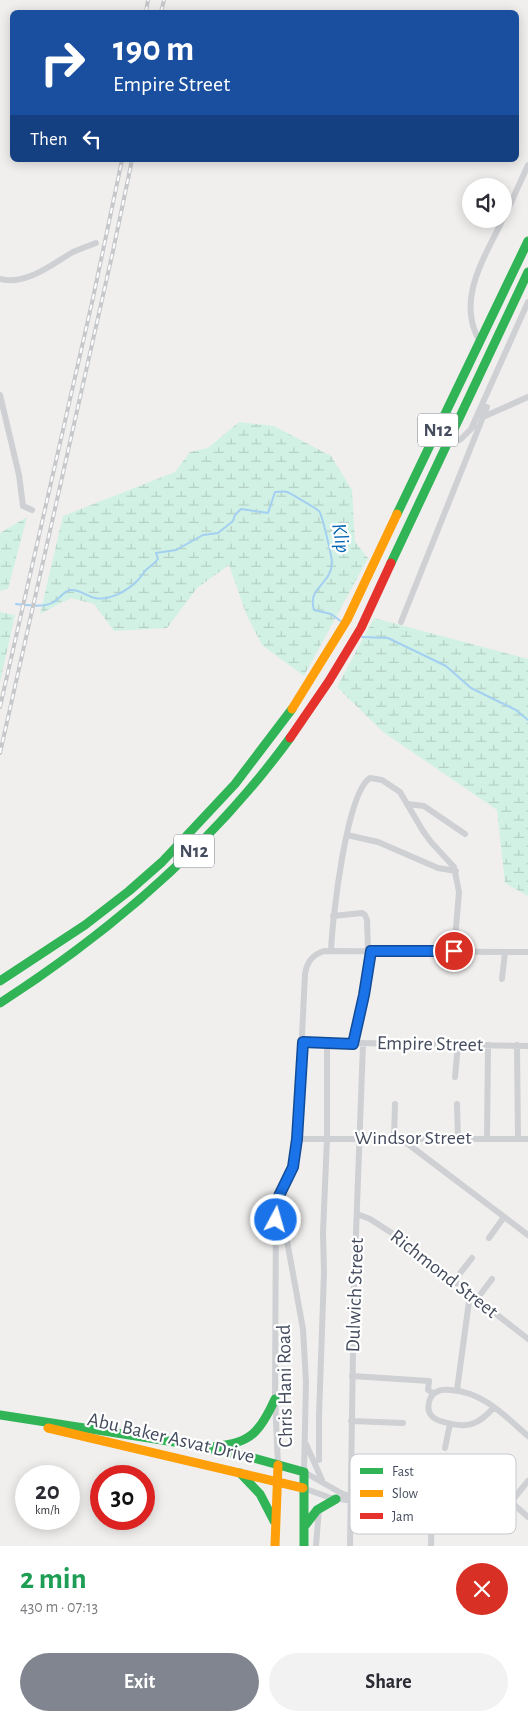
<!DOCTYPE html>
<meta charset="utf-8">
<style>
body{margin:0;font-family:"Alegreya Sans",sans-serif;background:#f2f2f3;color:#2b2b33;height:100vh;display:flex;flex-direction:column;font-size:19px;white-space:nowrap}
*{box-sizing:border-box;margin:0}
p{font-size:16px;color:#7c7c81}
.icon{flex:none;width:28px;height:28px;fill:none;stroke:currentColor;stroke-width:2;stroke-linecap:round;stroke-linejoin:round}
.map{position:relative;height:1546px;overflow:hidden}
.details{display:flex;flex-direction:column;background:#fff;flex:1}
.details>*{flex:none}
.hud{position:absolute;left:10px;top:10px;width:509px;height:152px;border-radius:8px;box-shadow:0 2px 12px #0003;background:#1a4fa0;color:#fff;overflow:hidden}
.fabs{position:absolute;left:462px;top:178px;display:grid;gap:10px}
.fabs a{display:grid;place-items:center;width:50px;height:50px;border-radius:50%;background:#fff;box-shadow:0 2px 12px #0003;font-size:25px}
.speed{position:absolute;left:15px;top:1465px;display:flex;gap:10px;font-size:25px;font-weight:700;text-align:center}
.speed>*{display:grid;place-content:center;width:65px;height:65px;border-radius:50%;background:#fff;box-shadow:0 2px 12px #0003;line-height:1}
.speed small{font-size:12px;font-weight:400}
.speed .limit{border:8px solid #d22;background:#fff;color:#111}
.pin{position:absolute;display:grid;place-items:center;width:42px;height:42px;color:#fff;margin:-21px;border:2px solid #fff;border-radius:50%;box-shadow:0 1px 5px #0007}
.me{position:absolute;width:55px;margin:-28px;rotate:6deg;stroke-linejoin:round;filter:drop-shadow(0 0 4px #0008)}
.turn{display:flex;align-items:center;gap:18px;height:105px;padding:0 20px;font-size:22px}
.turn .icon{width:65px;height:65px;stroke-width:2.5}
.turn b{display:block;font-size:35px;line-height:42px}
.then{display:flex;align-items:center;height:48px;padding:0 20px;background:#0003;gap:10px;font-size:19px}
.round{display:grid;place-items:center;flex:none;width:52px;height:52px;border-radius:26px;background:#f2f2f3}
.summary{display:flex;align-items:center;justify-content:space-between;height:85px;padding:0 20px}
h1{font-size:30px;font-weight:700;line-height:38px;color:#1e9e55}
.primary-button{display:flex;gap:10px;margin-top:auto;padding:10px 20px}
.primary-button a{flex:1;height:58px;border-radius:30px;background:#808590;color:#fff;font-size:20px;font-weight:700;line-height:58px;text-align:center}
.primary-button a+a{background:#f2f2f3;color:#2b2b33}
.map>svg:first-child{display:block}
.wetland{fill:url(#wetland-marsh)}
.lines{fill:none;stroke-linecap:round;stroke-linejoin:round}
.stream{stroke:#a3cff1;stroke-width:2}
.street{stroke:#cfd0d4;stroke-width:6}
.fast{stroke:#30b455;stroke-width:9}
.slow{stroke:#ff9f0a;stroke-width:9}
.jam{stroke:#e5322d;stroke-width:9}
.rail-casing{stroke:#c7c8cb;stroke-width:4}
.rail{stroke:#fff;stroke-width:2;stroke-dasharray:5.5;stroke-linecap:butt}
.route-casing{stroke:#114b97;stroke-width:12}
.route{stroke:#1a73e8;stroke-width:9}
.labels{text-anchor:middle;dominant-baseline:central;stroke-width:4.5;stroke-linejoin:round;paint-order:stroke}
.shield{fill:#fff;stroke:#7c828e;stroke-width:1}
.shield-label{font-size:19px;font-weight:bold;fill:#444c5d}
.street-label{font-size:20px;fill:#444c5d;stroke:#fff}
.water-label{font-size:21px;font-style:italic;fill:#0164b3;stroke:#fff}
.key{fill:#fff;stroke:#c7c9ce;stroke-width:1}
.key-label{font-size:14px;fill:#444c5d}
</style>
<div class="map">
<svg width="528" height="1546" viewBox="0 0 528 1546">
<defs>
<pattern id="wetland-marsh" width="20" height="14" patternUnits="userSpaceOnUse" patternTransform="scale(1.25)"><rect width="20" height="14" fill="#d1f1e4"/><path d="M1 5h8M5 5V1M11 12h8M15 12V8" fill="none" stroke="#b5d0c6"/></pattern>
</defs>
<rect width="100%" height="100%" fill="#f0efee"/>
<path class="wetland" d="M 239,422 L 274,426 L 331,456 L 352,490 L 355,542 L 368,558 L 304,676 L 262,645 L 247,616 L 229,565 L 197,588 L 167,628 L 114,631 L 94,604 L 71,598 L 40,614 L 63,516 L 175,472 L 190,452 L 208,448 Z
M 27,517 L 8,589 L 0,591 L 0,533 Z
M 0,612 L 15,615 L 0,682 Z
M 374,618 L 528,659 L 528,896 L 505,883 L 497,810 L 383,732 L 337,687 Z"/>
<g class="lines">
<path class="stream" d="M 16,604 C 27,605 44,608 54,602 C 59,599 63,592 70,590 C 80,589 86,596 95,598 C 109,601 127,591 137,581 C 141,578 143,572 147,569 C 152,565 154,564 158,559 L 156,553 L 176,550 L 203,535 L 218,533 L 233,521 L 235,515 L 241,509 L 268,513 L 275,492 C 279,492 284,491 287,492 C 290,493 317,509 319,511 C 322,514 332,557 332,563 C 331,585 307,587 314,610 L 331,614 L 342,622
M 362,637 L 388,638 L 446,666 L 471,688 L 516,710 L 528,720"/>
<path class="street" d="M 504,218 L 528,165
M 0,279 C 26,286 52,264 73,252 C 80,249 88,246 96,243
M 480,342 C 455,300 485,257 503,219
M 0,395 L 19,475 L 23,506 L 32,510
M 483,417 L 528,397
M 471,429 L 528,302
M 448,445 L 461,439 L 474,426
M 401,622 L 487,407
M 408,804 L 424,806 L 465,834
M 347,835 L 378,842 L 438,868 L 456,871
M 333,916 L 362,913 L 365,915 L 367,920 L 368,951
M 331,951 C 332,922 346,793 370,778 L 382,780 L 400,792 L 423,831 L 431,842 L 454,867 L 459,892 L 454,951
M 502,979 L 505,952
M 303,1042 L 528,1046
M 353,1044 L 364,995 L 371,951
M 517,1045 L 518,1139
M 455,1077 L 458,1045
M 457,1104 L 458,1139
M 394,1138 L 395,1104
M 400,1138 L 528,1235
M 297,1139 L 528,1139
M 487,1139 L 488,1045
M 278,1197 L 280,1202 L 303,1329 L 306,1382 L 304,1472 L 341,1493 L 358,1500
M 357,1214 L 370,1219 L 398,1237 L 528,1339
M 489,1238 L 504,1217
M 454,1281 L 472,1258
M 477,1299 L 492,1279
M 352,1376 L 429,1381 L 428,1390 L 433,1393
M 457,1390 L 470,1294
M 494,1407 C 479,1425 467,1429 444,1422 C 439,1421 434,1419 431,1415 C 427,1410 428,1402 431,1397 C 435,1390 443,1389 451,1390 C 483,1392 505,1416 528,1436
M 351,1421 L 403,1423
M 306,1444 L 322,1480
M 445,1448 L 450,1424
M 319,1460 L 319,1416 L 324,1272 L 323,1233 L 327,1138 L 327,1043
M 278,1465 L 275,1399 L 276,1202 L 293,1167 L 297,1139 L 305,974 C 307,962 312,955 324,951 L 528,952
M 303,1488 L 331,1498 L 355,1501 L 432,1504 L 511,1502 L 528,1517
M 511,1502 L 528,1481
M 316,1546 L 319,1508
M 350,1546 L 354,1287 L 363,1044
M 431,1546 L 432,1504"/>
<path class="fast" d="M 397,514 L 528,241
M 391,563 L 528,272
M 0,981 L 85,925 L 129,891 L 162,862 L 235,784 L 292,709
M 0,1003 C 112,931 211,846 290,738
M 0,1415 L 194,1445 L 250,1457 L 304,1472 L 304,1546
M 216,1446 C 251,1444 261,1430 275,1399
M 240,1473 L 260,1494 L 274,1521
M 304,1527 L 317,1510 L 336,1499"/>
<path class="slow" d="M 292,709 L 347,620 L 397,514
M 48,1428 L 303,1488
M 275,1546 L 278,1465"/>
<path class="jam" d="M 290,738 L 329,681 L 361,628 L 391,563"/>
<defs>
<path id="rail" d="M 146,12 L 148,0
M 161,12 L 164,0
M 0,707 L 93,298 L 122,160
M 0,753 L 113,251 L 132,160"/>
</defs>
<use href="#rail" class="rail-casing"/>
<use href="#rail" class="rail"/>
</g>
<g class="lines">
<defs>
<path id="route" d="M 276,1220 L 276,1202 L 293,1167 L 297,1139 L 303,1042 L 353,1044 L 364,995 L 371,951 L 454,951"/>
</defs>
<use href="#route" class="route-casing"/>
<use href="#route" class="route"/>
</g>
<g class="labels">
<g class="shield">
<rect x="418" y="413.5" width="40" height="33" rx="4"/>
<rect x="174" y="834.5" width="40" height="33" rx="4"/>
</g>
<g class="shield-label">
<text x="438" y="430">N12</text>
<text x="194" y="851">N12</text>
</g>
<g class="street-label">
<text transform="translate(430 1044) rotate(1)">Empire Street</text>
<text x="413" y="1138">Windsor Street</text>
<text transform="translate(444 1274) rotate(38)">Richmond Street</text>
<text transform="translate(355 1295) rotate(-88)">Dulwich Street</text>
<text transform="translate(285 1386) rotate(-91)">Chris Hani Road</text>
<text transform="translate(171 1438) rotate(13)">Abu Baker Asvat Drive</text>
</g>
<g class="water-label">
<text transform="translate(341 538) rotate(80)">Klip</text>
</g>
</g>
<rect x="350" y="1454" width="166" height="80" rx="8" class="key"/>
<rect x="360" y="1468" width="23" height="6" fill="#30b455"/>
<rect x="360" y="1490" width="23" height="7" fill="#ff9f0a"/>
<rect x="360" y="1513" width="23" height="6" fill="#e5322d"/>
<g class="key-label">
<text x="392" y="1476">Fast</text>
<text x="392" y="1498">Slow</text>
<text x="392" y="1521">Jam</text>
</g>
</svg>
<div class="fabs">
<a><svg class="icon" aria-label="sound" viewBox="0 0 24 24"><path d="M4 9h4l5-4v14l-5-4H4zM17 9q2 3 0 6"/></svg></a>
</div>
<div class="speed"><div>20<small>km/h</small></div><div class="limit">30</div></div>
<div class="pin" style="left:454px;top:951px;background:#d93025"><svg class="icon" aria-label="arrive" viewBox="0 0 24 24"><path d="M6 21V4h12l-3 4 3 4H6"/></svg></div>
<svg class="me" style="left:276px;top:1220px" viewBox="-20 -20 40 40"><circle r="17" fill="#1a73e8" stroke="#fff" stroke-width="3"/><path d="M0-11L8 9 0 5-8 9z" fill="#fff"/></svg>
<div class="hud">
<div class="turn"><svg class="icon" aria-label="right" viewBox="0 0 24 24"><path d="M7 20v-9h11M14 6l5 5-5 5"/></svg><div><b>190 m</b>Empire Street</div></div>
<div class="then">Then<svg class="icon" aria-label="left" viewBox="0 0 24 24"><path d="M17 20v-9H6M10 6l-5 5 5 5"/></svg></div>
</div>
</div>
<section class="details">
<div class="summary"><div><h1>2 min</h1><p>430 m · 07:13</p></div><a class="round" style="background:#d93025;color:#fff"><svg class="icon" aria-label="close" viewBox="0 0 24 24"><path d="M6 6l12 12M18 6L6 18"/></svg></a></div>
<div class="primary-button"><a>Exit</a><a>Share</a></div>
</section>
